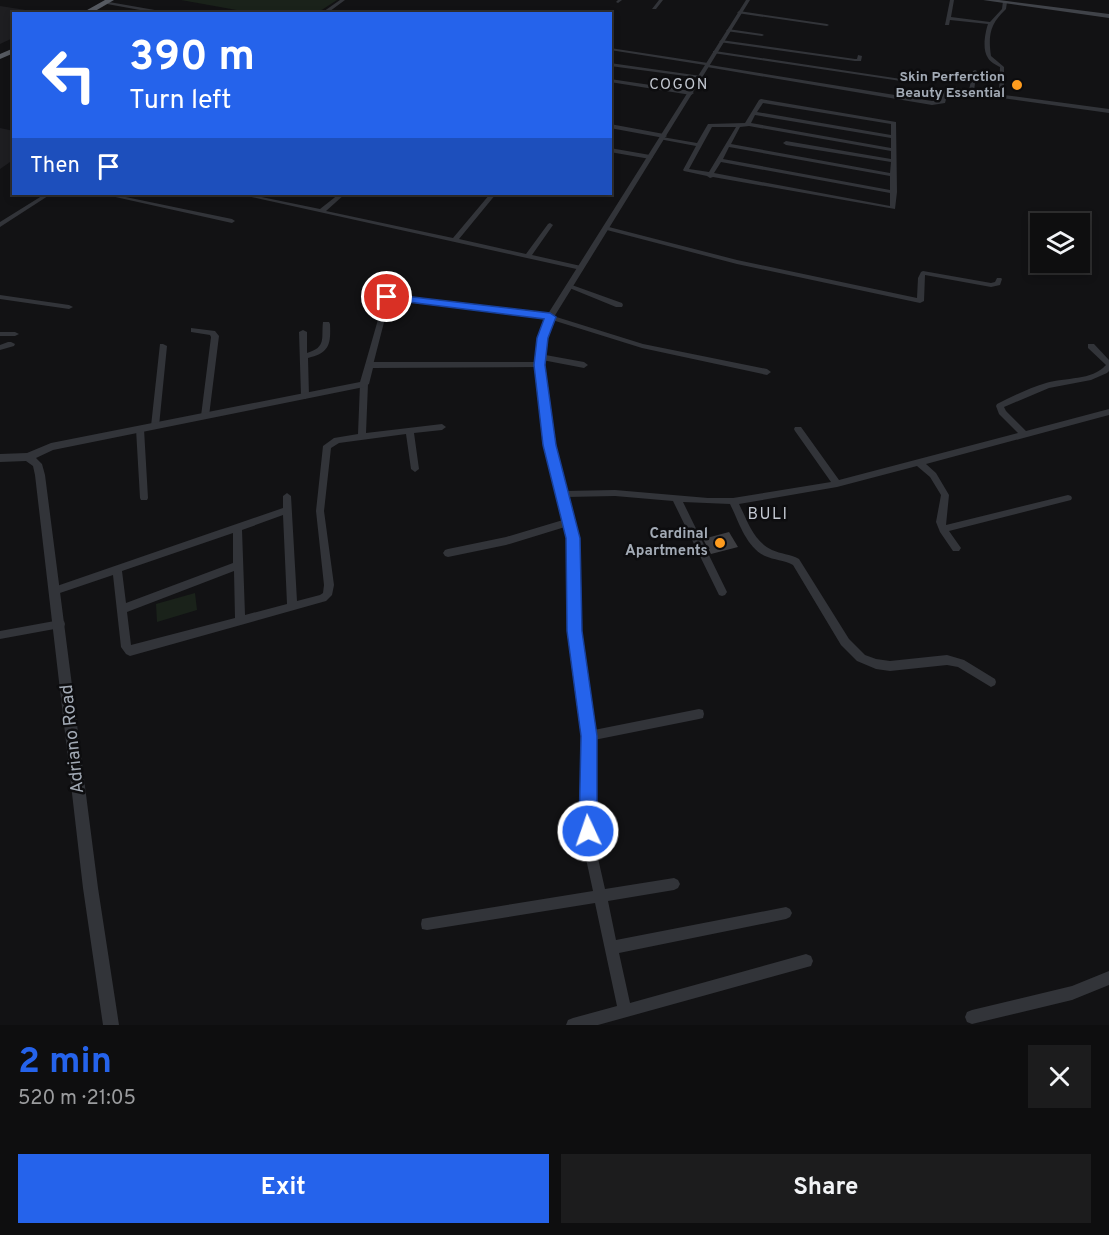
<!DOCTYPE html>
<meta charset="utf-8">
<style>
body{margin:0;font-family:Overpass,sans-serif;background:#1c1c1d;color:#f1f3f6;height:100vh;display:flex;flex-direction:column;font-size:22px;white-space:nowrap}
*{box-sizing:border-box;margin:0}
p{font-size:20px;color:#9b9c9e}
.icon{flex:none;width:33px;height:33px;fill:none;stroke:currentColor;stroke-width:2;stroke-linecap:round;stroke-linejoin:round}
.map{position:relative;height:1025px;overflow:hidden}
.side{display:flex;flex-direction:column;background:#0e0e0f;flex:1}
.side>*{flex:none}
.guide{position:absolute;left:12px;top:12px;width:600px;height:183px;border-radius:0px;box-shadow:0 3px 9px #0003,0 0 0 2px #2e2e2f;background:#2563eb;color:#fff;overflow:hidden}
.buttons{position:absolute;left:1030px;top:213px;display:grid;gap:12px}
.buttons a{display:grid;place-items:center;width:60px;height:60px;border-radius:0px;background:#0e0e0f;box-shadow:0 3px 9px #0003,0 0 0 2px #2e2e2f;font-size:30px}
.pin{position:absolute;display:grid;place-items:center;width:51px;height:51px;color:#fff;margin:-26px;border:3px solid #fff;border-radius:50%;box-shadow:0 2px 6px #0007}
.me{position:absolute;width:66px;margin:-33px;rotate:357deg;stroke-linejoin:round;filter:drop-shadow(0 0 4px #0008)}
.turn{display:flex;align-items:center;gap:21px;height:126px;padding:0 18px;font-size:27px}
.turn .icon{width:78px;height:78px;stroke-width:2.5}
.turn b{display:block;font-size:42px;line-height:51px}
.then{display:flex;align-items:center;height:57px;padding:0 18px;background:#0003;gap:12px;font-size:22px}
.round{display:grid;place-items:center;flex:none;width:63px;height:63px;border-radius:0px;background:#1c1c1d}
.overview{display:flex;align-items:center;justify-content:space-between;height:102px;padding:0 18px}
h1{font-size:36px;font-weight:700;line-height:45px;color:#2563eb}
.primary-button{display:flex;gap:12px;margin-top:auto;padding:12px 18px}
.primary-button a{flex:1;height:69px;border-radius:0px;background:#2563eb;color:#fff;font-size:24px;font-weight:700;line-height:69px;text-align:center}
.primary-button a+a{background:#1c1c1d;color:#f1f3f6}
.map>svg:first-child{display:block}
.built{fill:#1e1e21}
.green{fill:#1a221a}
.building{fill:#3c3d41}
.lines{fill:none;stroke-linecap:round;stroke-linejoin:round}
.minor{fill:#323439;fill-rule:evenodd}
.tertiary{fill:#323439;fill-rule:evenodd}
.secondary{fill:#404349;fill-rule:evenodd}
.trunk{fill:#565a61;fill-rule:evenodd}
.route{fill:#2563eb;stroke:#184099;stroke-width:1.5}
.poi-dot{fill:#ff9c1e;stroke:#0d0d0f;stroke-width:2}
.labels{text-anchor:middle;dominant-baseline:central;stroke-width:5;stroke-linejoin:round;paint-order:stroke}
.far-poi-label{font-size:14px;font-weight:bold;fill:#a2aab5;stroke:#0d0d0f;text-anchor:end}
.far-quarter-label{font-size:15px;letter-spacing:1.5px;fill:#c3c8d1;stroke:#0d0d0f}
.poi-label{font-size:15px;font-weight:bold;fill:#a2aab5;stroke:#0d0d0f;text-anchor:end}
.neighbourhood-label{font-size:16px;letter-spacing:1.5px;fill:#c3c8d1;stroke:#0d0d0f}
.near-street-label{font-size:18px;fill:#a2aab5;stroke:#0d0d0f}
</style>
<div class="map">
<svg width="1109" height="1025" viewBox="0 0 1109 1025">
<rect width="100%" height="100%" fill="#121214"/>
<path class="built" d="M 0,6 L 45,13 L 14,14 L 13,38 L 0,44 Z
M 0,128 L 14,131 L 13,160 L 0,169 Z"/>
<path class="green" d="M 181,0 L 337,0 L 317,13 L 259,14 Z
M 195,593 L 197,610 L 157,622 L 156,604 Z"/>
<path class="building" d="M 729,532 L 738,547 L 711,554 L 703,539 Z"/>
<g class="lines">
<path class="minor" d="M 340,0 L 345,0 L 326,14 L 320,14 Z
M 618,0 L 622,0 L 618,3 L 616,2 Z
M 659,0 L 663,0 L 656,9 L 652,9 Z
M 950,0 L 954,0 L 951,17 L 990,22 L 1002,9 L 1003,1 L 1007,2 L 1006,9 C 990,24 988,35 991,56 L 1004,67 L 1004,95 L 1109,109 L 1109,113 L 953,91 L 948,92 L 945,103 L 932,105 L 707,67 L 705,67 L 705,65 L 610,50 L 610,48 L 708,63 L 710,63 L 710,65 L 932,101 L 941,101 L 944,90 L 953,87 L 969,90 L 973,71 L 975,70 L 977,71 L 974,90 L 999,94 L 1000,67 C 996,65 990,62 988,58 C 982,50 985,33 988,24 L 950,20 L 949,25 L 945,25 Z
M 109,2 L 172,13 L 174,14 L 162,14 L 107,4 Z
M 739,11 L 827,24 L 829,25 L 827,26 L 737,13 Z
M 728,29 L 762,34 L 764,35 L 762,36 L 726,31 Z
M 721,40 L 855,59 L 857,59 L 858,55 L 862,56 L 861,61 L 855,61 L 719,42 Z
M 715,51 L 901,79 L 903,80 L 901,81 L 713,53 L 713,51 Z
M 610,63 L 701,76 L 703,77 L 701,78 L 610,66 Z
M 610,79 L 691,91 L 694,93 L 691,95 L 610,82 Z
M 761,99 L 896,122 L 897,192 L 895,209 L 713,177 L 710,178 L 707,176 L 684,171 L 683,170 L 696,146 L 659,139 L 662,137 L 697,143 L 708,124 L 745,123 L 759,100 ZM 763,103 L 891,124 L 891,135 L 757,112 ZM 755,115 L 891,138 L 891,148 L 751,123 ZM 749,126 L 891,151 L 891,159 L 786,141 L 783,143 L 786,145 L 891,162 L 890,173 L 731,144 L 740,127 ZM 712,127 L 736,127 L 709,172 L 689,169 ZM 729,147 L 890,176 L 890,190 L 723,159 ZM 721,162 L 890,193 L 890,206 L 714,173 Z
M 610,124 L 664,134 L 667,136 L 664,138 L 610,128 Z
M 610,148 L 650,155 L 653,157 L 650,159 L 610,152 Z
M 45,194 L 51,194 L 0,227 L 0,222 Z
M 102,194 L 111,194 L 232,219 L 235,221 L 232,223 Z
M 238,194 L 247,194 L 320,209 L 339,194 L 345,194 L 326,211 L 453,238 L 490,194 L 496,194 L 459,239 L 526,254 L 548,224 L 550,223 L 553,225 L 532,255 L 581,266 L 584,268 L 581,270 Z
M 605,226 L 737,260 L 917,298 L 918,278 L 921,272 L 923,271 L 991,283 L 995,282 L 997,278 L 1001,278 L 1002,279 L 1000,285 L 991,287 L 925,275 L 924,301 L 920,303 L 737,264 L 603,229 L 603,227 Z
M 569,284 L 622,303 L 623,305 L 622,307 L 616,307 L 567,287 L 566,286 Z
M 0,295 L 69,305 L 73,307 L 69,309 L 0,299 Z
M 385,295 L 550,315 L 643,344 L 767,369 L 771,372 L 767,375 L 642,348 L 549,319 L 390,299 L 373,365 L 369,368 L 365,365 Z
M 323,322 L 329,322 L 330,324 C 331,345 329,353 308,358 L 309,396 L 305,399 L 301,396 L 299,332 L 303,330 L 307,332 L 307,353 C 327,347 321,338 323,322 Z
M 191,328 L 215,331 L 219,336 L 209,416 L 205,419 L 201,416 L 211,337 L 210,335 L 191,332 Z
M 0,332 L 15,332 L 19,334 L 15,336 L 0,336 Z
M 8,342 L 11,342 L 15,344 L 14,346 L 0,350 L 0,345 Z
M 160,344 L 163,344 L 167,346 L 159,426 L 155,429 L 151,426 Z
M 1088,344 L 1094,344 L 1109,360 L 1109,371 L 1107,373 L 1091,380 L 1049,388 L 1004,407 L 1006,411 L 1026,431 L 1109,409 L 1109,415 L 926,464 L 936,473 L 949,495 L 946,525 L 1068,495 L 1071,496 L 1072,498 L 1071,500 L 949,531 L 961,548 L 959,551 L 953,551 L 940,532 L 936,522 L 941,495 L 930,477 L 917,466 L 837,487 L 739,504 C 747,520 754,542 772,550 C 781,554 790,554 799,559 L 849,639 L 865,655 L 876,659 L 890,661 L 947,655 L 964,660 L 995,679 L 996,682 L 995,685 L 991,687 L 958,667 L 947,665 L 890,671 L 876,669 L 857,661 L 841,645 L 793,565 C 784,560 774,560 765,556 C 746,547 739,522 730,504 L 683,502 L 727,592 L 725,595 L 722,596 L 719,595 L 673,501 L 615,496 L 567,497 L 577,538 L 580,631 L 594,730 L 699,709 L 703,710 L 704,714 L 703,718 L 699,719 L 594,740 L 593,817 L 595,845 L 605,889 L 674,878 L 678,880 L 680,884 L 678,888 L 674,890 L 608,901 L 616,940 L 786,907 L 790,909 L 792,913 L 790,917 L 786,919 L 619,953 L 630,1003 L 806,954 L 811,956 L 813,961 L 811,966 L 598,1025 L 566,1025 L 568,1020 L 573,1018 L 617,1006 L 595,903 L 427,930 L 422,929 L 421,924 L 422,919 L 427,918 L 593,891 L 583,845 L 581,817 L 583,736 L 570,631 L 567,538 L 565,527 L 506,545 L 448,557 L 445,556 L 443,553 L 445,550 L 448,549 L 506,537 L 563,520 L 546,445 L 535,365 L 536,363 L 542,363 L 543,365 L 554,445 L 565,491 L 615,490 L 708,498 L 733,498 L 831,482 L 795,431 L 794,429 L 795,427 L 801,427 L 839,480 L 1018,433 L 999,414 L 996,406 L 997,404 C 1013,396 1029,388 1046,383 C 1065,377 1092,381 1106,365 L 1088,348 Z
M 540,354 L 584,362 L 588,365 L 584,368 L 537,359 L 536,357 Z
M 364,381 L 368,384 L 366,433 L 442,424 L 446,427 L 442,430 L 414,433 L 419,469 L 415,472 L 411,469 L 406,434 L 339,443 L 331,448 L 324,511 L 334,585 L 332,595 L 326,601 L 130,656 L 126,654 L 121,647 L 113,575 L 57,594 L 54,593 L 52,590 L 54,587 L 283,508 L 283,496 L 287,493 L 291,496 L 297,601 L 320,595 L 323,593 L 324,585 L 316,511 L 323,446 L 334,438 L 358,434 L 360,384 ZM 283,515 L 287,604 L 245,615 L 242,530 ZM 233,533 L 233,563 L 126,603 L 122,571 ZM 234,571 L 235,618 L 131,645 L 127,612 Z
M 140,426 L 144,429 L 148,498 L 147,500 L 141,500 L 140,498 L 136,429 Z
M 60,620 L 64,621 L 65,624 L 64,627 L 60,628 L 0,639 L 0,631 Z
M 1109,971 L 1109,985 L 1072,1000 L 972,1024 L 967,1022 L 965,1017 L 967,1012 L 972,1010 L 1072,986 Z"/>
<path class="tertiary" d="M 746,0 L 750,0 L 554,317 L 546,338 L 542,367 L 373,368 L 369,384 L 364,387 L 53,450 L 36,458 L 42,464 L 45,475 L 98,888 L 119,1025 L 103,1025 L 83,888 L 35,475 L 33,466 L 26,461 L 0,462 L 0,454 L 27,453 L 51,443 L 360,382 L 365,365 L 369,362 L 535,362 L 538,338 L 546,317 Z"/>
<path class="secondary" d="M 983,0 L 999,0 L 1109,14 L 1109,18 Z"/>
<path class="trunk" d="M 105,0 L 114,0 L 90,14 L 80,14 Z
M 14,48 L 14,53 L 0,59 L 0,54 Z"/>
</g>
<path class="route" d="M 387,294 L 550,313 L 556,317 L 548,338 L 545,365 L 556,445 L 580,538 L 582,631 L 597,736 L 597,831 L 595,838 L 588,840 L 582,838 L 579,831 L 581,736 L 567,631 L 566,538 L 543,445 L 534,365 L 537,338 L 544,319 L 384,299 L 382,297 Z"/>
<g class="poi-dot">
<circle cx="1017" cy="85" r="6"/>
<circle cx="720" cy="543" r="6"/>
</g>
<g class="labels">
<g class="far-poi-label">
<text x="1005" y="77">Skin Perferction<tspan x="1005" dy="16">Beauty Essential</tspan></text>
</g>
<g class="far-quarter-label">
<text x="679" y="85">COGON</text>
</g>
<g class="poi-label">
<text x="708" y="534">Cardinal<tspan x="708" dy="17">Apartments</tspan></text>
</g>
<g class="neighbourhood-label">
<text x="768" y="515">BULI</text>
</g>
<g class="near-street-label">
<text transform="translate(73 739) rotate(-96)">Adriano Road</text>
</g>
</g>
</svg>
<div class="buttons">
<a><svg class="icon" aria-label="layers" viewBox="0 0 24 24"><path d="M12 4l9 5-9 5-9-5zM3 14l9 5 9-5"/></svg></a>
</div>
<div class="pin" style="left:387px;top:297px;background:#d93025"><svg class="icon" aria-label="arrive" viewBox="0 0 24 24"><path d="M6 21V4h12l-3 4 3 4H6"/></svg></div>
<svg class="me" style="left:588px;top:831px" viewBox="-20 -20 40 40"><circle r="17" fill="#2563eb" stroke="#fff" stroke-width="3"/><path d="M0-11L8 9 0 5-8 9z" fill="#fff"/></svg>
<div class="guide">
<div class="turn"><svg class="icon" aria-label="left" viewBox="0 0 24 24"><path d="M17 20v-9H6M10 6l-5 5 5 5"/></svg><div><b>390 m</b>Turn left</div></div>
<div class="then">Then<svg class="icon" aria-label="arrive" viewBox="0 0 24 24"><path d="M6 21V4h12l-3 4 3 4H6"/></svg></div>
</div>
</div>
<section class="side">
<div class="overview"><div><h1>2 min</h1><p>520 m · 21:05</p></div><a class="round"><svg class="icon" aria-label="close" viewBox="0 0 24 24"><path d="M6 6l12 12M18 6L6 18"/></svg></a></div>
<div class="primary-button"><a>Exit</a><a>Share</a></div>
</section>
